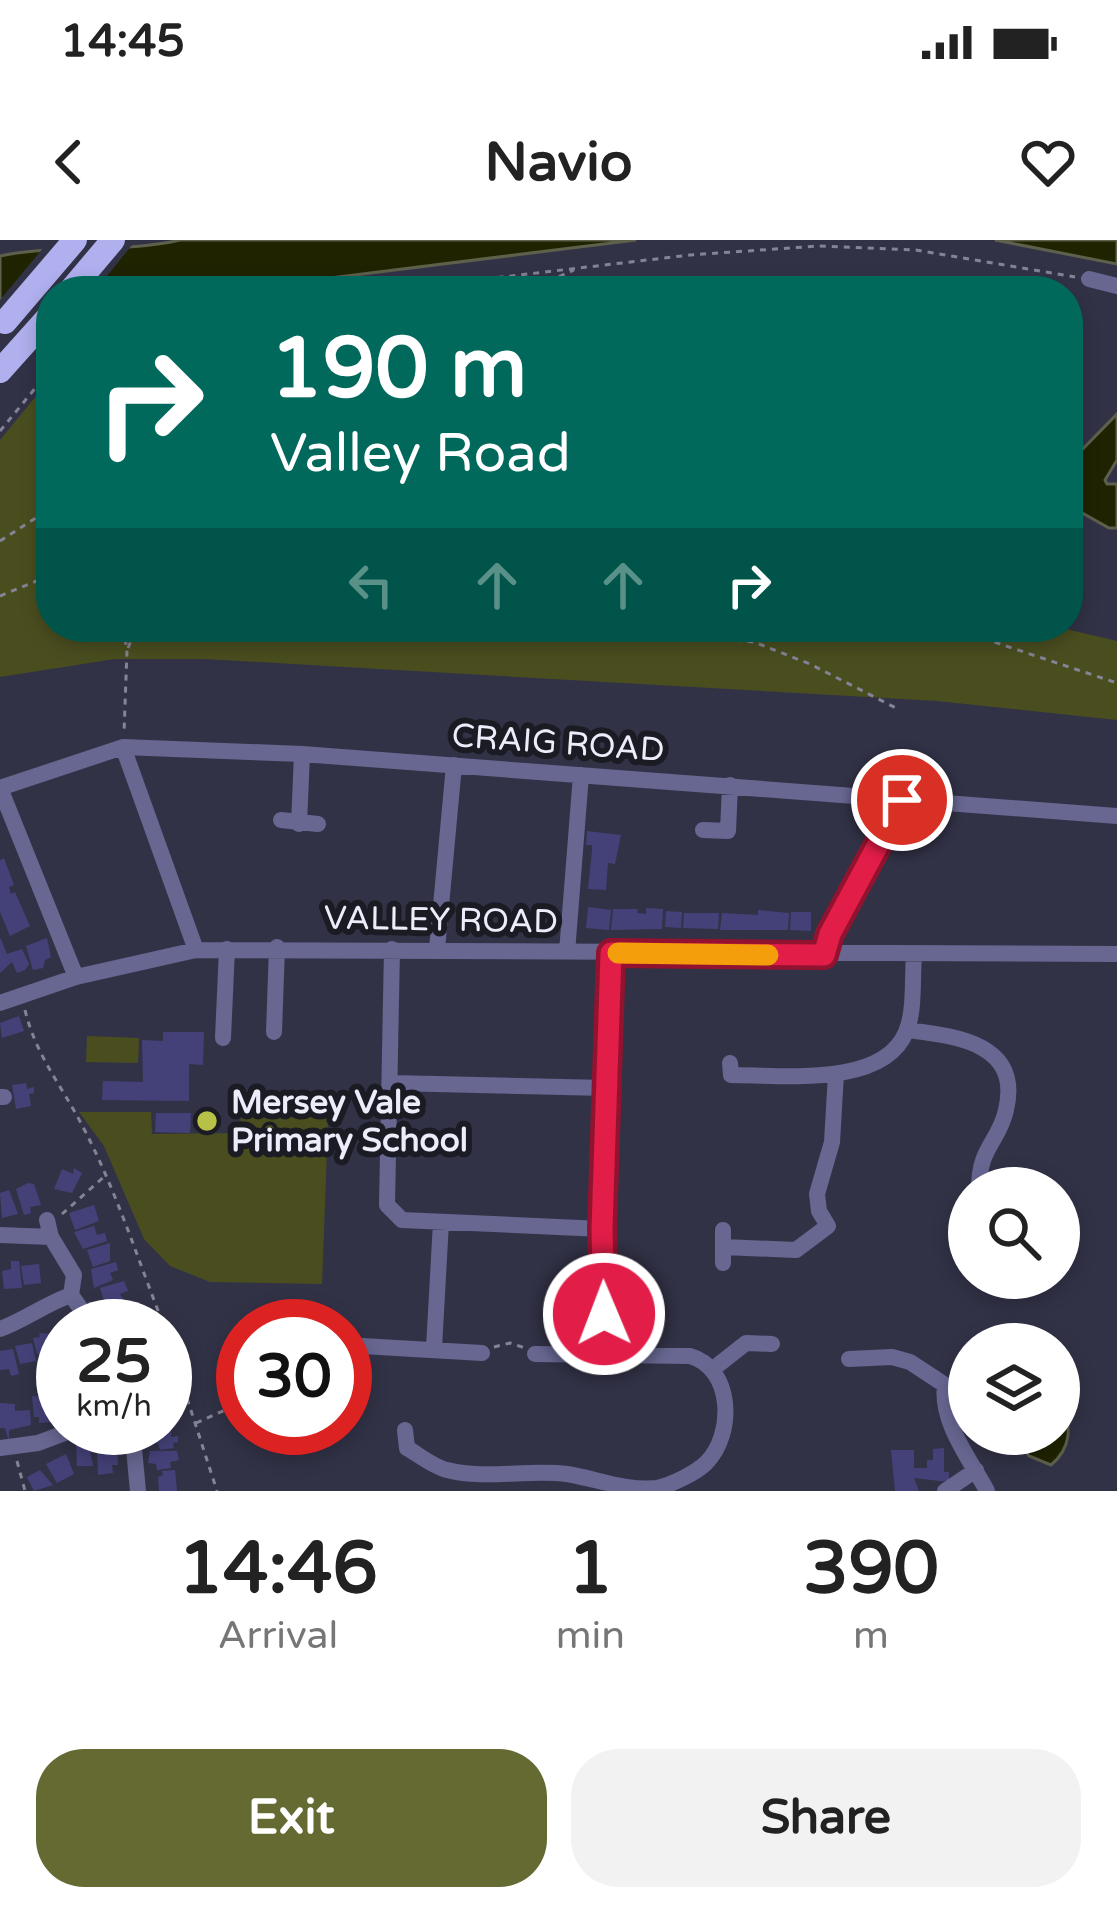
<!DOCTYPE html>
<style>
body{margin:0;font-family:"Varela Round",sans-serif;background:#f2f2f2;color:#222;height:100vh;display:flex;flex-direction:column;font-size:45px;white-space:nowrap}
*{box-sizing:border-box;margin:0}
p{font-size:39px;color:#767676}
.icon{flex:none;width:66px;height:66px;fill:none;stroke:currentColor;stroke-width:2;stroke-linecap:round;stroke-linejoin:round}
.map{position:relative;height:1251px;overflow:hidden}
.side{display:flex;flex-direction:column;background:#fff;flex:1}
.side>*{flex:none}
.top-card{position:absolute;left:36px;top:36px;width:1047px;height:366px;border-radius:48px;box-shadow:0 6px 18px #0003;background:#00695c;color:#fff;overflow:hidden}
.fabs{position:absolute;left:948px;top:927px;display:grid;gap:24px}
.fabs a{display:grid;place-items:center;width:132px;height:132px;border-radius:50%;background:#fff;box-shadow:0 6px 18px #0003;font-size:60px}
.speed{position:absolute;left:36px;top:1059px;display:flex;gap:24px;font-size:60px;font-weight:700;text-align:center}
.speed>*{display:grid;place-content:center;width:156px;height:156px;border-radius:50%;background:#fff;box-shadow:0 6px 18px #0003;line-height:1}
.speed small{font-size:30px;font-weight:400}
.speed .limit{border:18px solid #d22;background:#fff;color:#111}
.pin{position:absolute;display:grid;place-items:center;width:102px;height:102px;color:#fff;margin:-51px;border:6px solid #fff;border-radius:50%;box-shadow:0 3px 12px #0007}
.me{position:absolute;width:132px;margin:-66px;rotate:359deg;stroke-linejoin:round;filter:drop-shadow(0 0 9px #0008)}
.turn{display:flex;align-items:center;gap:42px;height:252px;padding:0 36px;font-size:54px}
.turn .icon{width:156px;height:156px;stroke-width:2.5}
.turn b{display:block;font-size:84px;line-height:102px}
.lanes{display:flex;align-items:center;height:114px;padding:0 36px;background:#0003;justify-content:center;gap:60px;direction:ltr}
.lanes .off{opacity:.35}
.eta{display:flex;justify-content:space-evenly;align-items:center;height:204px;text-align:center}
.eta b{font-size:72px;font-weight:700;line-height:84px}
.button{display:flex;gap:24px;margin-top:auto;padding:24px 36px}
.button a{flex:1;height:138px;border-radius:48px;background:#656a33;color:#fff;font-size:48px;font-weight:700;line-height:138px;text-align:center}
.button a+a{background:#f2f2f2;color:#222}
.status{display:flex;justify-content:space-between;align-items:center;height:84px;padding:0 60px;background:#fff;direction:ltr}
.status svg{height:33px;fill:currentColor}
header{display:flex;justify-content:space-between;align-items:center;height:156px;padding:0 36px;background:#fff;font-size:54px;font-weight:700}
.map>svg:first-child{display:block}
.green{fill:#4a4e1f}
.water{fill:#202300;stroke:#5d604b;stroke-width:3}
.pier{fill:#323247}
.building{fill:#444178}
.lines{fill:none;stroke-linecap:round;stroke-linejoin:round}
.path{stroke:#848496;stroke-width:3;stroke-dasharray:6 6;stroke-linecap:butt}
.minor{stroke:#676792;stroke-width:16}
.highway{stroke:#b0b0ef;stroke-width:24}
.highway-bridge{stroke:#b0b0ef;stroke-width:24}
.route-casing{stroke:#92132f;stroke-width:30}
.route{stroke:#e11d48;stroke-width:21}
.slow{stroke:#f59e0b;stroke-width:21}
.poi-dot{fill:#b7c147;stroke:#1b1b24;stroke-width:4.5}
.labels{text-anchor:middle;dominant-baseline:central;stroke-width:12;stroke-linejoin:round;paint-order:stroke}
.street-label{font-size:33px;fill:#ecedfa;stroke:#1b1b24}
.poi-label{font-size:33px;font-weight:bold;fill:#ecedfa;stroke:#1b1b24;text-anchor:start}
</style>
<div class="status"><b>14:45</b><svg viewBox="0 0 49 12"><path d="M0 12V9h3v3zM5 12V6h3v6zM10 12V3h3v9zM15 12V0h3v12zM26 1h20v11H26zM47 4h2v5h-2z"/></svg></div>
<header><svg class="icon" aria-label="back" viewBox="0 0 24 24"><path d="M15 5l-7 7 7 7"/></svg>Navio<svg class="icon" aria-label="heart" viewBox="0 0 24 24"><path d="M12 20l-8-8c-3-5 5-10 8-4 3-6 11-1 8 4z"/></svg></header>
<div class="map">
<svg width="1117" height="1251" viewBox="0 0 1117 1251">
<rect width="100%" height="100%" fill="#323247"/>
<path class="green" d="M 51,138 L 51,387 L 1057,387 L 1117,401 L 1117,480 L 937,461 L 205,419 L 115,419 L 0,437 L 0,200 Z
M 87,796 L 139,798 L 138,823 L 86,822 Z
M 242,853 L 329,854 L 322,1044 L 210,1042 L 170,1026 L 144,999 L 104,906 L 79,872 L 151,872 L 152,894 L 240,893 Z"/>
<path class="water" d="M 180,0 L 636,0 L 225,51 L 51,51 L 0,68 L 0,16 C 60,4 125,13 180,0 Z
M 995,0 L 1117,0 L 1117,24 Z
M 1117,174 L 1117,220 L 1105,240 L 1107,244 L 1117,244 L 1117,288 L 1109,288 L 1068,265 L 1068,224 Z
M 1059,1164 C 1074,1186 1070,1209 1051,1225 L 1029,1216 L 1014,1194 L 1059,1194 Z"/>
<path class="pier" d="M 136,0 L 95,51 L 51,51 L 51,73 L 0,74 L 0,60 L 49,1 Z"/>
<path class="building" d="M 587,591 L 621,595 L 615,624 L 608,623 L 606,650 L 588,649 L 592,611 L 592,605 L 586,605 Z
M 4,618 L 14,645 L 9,647 L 11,654 L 15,652 L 30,686 L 10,696 L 0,672 L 0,620 Z
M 588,667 L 611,670 L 609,690 L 586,688 Z
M 646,668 L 663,669 L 662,689 L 611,690 L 613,669 L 638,669 L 637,673 L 646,674 Z
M 758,670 L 789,673 L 788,690 L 720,690 L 722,673 L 758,675 Z
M 666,671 L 682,672 L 681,688 L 665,687 Z
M 791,672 L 811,672 L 811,691 L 790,690 Z
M 684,673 L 719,673 L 718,689 L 683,688 Z
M 0,697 L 7,714 L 22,709 L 29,724 L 25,730 L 17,733 L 12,722 L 0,733 Z
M 47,698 L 51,717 L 45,720 L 43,728 L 33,730 L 26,706 Z
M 19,776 L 24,791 L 2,798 L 0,783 Z
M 163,792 L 204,792 L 203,825 L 189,824 L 189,861 L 102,860 L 103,841 L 143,842 L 142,800 L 163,801 Z
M 26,843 L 27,849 L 34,847 L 34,853 L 29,854 L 31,866 L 16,869 L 12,845 Z
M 156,873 L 191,873 L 190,893 L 155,892 Z
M 74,928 L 82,933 L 72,953 L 54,949 L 62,929 L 73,934 Z
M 28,943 L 34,944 L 41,965 L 30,967 L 31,973 L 24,975 L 16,949 Z
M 9,950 L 18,974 L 2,978 L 0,953 Z
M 94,965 L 99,981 L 75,990 L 69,973 Z
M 94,986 L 97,995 L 105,993 L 107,1001 L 83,1009 L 74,992 Z
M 110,1003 L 110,1021 L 93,1027 L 87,1010 Z
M 11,1021 L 19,1021 L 22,1048 L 4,1049 L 2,1031 L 11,1029 Z
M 116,1022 L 118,1030 L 110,1033 L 113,1040 L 94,1048 L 91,1029 Z
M 39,1024 L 41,1043 L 24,1045 L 21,1026 Z
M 124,1041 L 128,1051 L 120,1054 L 123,1059 L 105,1064 L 100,1048 Z
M 132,1060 L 135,1070 L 127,1076 L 129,1080 L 137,1078 L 140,1086 L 113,1084 L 105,1074 L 109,1073 L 107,1066 Z
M 39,1093 L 51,1094 L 56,1118 L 45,1121 L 43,1113 L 37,1114 L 33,1098 L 40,1097 Z
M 32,1103 L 36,1121 L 20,1124 L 15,1106 Z
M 13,1109 L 19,1134 L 11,1136 L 9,1129 L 0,1130 L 0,1111 Z
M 53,1148 L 63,1148 L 62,1173 L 53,1173 Z
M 32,1156 L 51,1157 L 51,1182 L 39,1183 L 39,1177 L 34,1177 Z
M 0,1163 L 15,1164 L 15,1171 L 30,1170 L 31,1185 L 9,1190 L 9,1201 L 5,1188 L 0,1188 Z
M 165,1179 L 171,1179 L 171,1197 L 178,1196 L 178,1202 L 173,1203 L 174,1208 L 160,1210 L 153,1188 L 165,1188 Z
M 89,1205 L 93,1226 L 77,1226 L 76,1206 Z
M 105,1207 L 117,1207 L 118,1225 L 112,1225 L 113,1233 L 98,1235 L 97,1210 L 105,1211 Z
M 944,1208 L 944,1232 L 949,1232 L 949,1242 L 914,1238 L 919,1251 L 895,1251 L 891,1210 L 914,1210 L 914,1228 L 927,1228 L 927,1220 L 933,1220 L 933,1209 Z
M 150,1211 L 177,1211 L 179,1220 L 170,1222 L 171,1228 L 157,1230 L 156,1224 L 148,1223 Z
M 66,1214 L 74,1234 L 57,1243 L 46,1224 Z
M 40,1230 L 53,1245 L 34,1251 L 27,1237 Z
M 175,1230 L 177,1251 L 159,1251 L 158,1237 L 163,1235 L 162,1231 Z"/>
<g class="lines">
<path class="path" d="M 318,51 L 451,43 L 690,15 L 818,6 L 916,10 L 1075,37
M 526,51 L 574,30
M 0,191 L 51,129
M 0,301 L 51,268
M 0,356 L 51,335
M 123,387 L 127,410 L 124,493
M 604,387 L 754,402 L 810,424 L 898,469
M 949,387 L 1117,443
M 128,408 L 137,387
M 25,770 C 36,816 62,846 83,887 C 116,950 138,1020 164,1086
M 62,974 L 105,936
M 165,1090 L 217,1251
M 494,1107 L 510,1103 L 525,1108
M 196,1183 L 243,1162
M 17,1221 L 25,1251"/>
<path class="minor" d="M 1089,39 L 1117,46
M 123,507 L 196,710
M 0,548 L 123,507 L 302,514 L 1117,576
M 0,548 L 76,737
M 281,580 L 318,584
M 299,584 L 302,514
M 703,590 L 728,591 L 730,545
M 392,709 L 387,965 L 402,980 L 602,989
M 437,709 L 454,525
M 567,712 L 581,535
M 824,715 L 829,694 L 902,559
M 0,763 L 76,737 L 196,710 L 1117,714
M 907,790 C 954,796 1022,802 1006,870 C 999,902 979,907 979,948
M 274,792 L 277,707
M 223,798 L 227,709
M 730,823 L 731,835 C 780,835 883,848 906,792 C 915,771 912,738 914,716
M 391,843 L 606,848
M 0,857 L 4,857
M 47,980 L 51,997 L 74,1035 L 71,1055 L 93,1086
M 0,995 L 51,997
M 723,1007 L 796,1010 L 828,986 L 819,971 L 817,954 L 832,902 L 836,834
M 723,1023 L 723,990
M 0,1089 C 25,1080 45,1064 71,1055
M 345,1105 L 482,1113
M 434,1108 L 441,982
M 605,1117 L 602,989 L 611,713
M 849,1119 L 892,1117 L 910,1122 L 945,1145 C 940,1182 970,1219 987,1251
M 713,1129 L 746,1103 L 772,1104
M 132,1188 L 138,1251
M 405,1190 L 407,1208 C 419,1215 434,1227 447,1230 C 485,1240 529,1229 567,1234 C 598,1239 625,1251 657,1248 C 671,1245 696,1233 706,1223 C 735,1194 733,1128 690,1116 L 535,1114
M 0,1208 L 38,1203 L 78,1188
M 945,1251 L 976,1230"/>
<path class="highway" d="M 70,51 L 113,0
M 0,131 L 51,74"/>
<path class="highway-bridge" d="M 5,82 L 75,0"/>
</g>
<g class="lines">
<defs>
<path id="route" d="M 604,1074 L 602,989 L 611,713 L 824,715 L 830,694 L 902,560"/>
</defs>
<use href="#route" class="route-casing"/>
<use href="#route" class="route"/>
<path class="slow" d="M 618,713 L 768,715"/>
</g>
<circle class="poi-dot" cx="207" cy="881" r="12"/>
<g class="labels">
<g class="street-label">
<text transform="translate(558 503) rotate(4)">CRAIG ROAD</text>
<text transform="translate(441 680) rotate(1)">VALLEY ROAD</text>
</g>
<g class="poi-label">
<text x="231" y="862">Mersey Vale<tspan x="231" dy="38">Primary School</tspan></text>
</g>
</g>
</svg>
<div class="fabs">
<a><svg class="icon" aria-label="search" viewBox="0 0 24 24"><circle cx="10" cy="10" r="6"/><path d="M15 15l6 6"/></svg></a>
<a><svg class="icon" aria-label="layers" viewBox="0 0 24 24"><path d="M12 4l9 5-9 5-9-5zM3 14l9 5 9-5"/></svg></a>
</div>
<div class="speed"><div>25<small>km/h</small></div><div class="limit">30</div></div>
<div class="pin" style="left:902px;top:560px;background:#d93025"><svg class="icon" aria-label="arrive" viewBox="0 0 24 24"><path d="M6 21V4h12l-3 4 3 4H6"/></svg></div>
<svg class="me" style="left:604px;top:1074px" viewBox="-20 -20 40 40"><circle r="17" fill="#e11d48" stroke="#fff" stroke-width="3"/><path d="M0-11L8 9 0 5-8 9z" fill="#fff"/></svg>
<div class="top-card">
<div class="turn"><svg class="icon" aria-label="right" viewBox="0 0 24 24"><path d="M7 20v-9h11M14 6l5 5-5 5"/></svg><div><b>190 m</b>Valley Road</div></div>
<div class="lanes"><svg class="icon off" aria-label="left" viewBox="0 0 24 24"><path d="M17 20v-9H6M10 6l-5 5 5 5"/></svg><svg class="icon off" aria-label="ahead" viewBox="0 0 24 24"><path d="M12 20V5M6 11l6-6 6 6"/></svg><svg class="icon off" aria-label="ahead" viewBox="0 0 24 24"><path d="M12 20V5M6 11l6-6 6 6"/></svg><svg class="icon" aria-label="right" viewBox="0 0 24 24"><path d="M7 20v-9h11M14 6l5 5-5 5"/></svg></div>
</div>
</div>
<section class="side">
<div class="eta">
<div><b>14:46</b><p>Arrival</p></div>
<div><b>1</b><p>min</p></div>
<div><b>390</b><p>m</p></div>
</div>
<div class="button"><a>Exit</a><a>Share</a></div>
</section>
